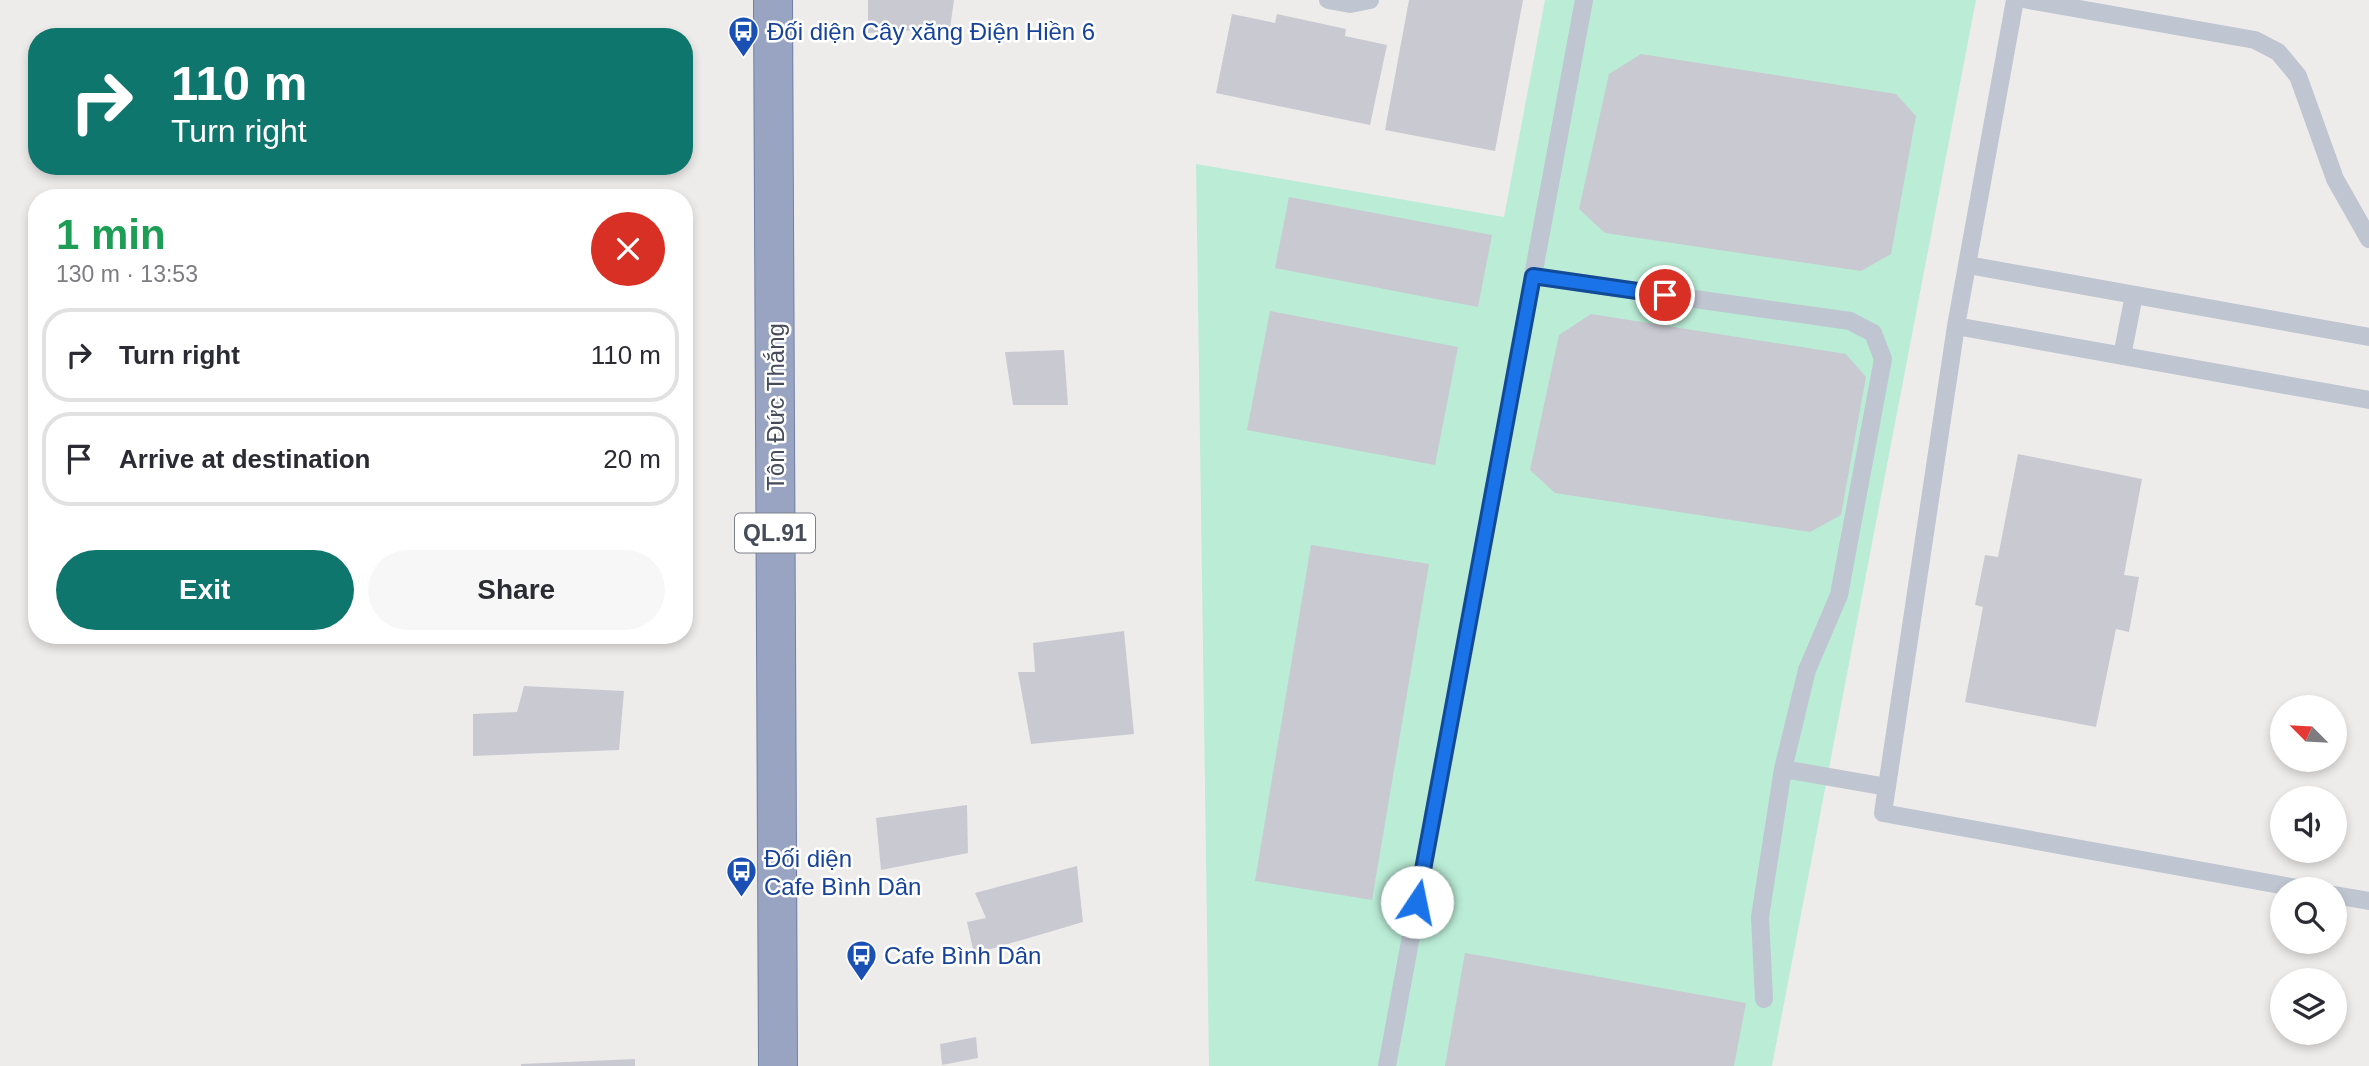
<!DOCTYPE html>
<meta charset="utf-8">
<style>
body{margin:0;font-family:Arial,sans-serif;background:#f7f7f7;color:#2b2b33;height:100vh;display:flex;flex-direction:column;font-size:26px;white-space:nowrap}
*{box-sizing:border-box;margin:0}
p{font-size:23px;color:#7c7c81}
.icon{flex:none;width:38px;height:38px;fill:none;stroke:currentColor;stroke-width:2;stroke-linecap:round;stroke-linejoin:round}
.map{position:relative;flex:1;overflow:hidden}
.drawer{position:absolute;left:28px;top:189px;width:665px;height:455px;display:flex;flex-direction:column;background:#fff;border-radius:28px;box-shadow:0 4px 10px #0003}
.drawer>*{flex:none}
.guide{position:absolute;left:28px;top:28px;width:665px;height:147px;border-radius:28px;box-shadow:0 4px 10px #0003;background:#0f766e;color:#fff;overflow:hidden}
.needle{width:46px;rotate:294deg}
.fabs{position:absolute;left:2270px;top:695px;display:grid;gap:14px}
.fabs a{display:grid;place-items:center;width:77px;height:77px;border-radius:50%;background:#fff;box-shadow:0 4px 10px #0003;font-size:35px}
.pin{position:absolute;display:grid;place-items:center;width:60px;height:60px;color:#fff;margin:-30px;border:4px solid #fff;border-radius:50%;box-shadow:0 2px 7px #0007}
.me{position:absolute;width:77px;margin:-38px;rotate:11deg;stroke-linejoin:round;filter:drop-shadow(0 0 5px #0008)}
.turn{display:flex;align-items:center;gap:24px;height:147px;padding:0 28px;font-size:32px}
.turn .icon{width:91px;height:91px;stroke-width:2.5}
.turn b{display:block;font-size:49px;line-height:60px}
.round{display:grid;place-items:center;flex:none;width:74px;height:74px;border-radius:37px;background:#f7f7f7}
.head{display:flex;align-items:center;justify-content:space-between;height:119px;padding:0 28px}
h1{font-size:42px;font-weight:700;line-height:52px;color:#1e9e55}
.primary-button{display:flex;gap:14px;margin-top:auto;padding:14px 28px}
.primary-button a{flex:1;height:80px;border-radius:42px;background:#0f766e;color:#fff;font-size:28px;font-weight:700;line-height:80px;text-align:center}
.primary-button a+a{background:#f7f7f7;color:#2b2b33}
ul{padding:0;list-style:none}
li{display:flex;align-items:center;gap:21px;height:94px;margin:0 14px 10px;padding:0 14px;border:4px solid #e1e1e2;border-radius:28px}
li div{flex:1}
li b{display:block;font-size:26px}
li em{font-style:normal}
.map>svg:first-child{display:block}
.green{fill:#baecd6}
.building{fill:#c9c9d1}
.lines{fill:none;stroke-linecap:round;stroke-linejoin:round}
.trunk-casing{stroke:#707fa5;stroke-width:40}
.service{stroke:#bfc5d1;stroke-width:18}
.trunk{stroke:#98a4c2;stroke-width:38}
.route-casing{stroke:#114b97;stroke-width:18}
.route{stroke:#1a73e8;stroke-width:12}
.labels{text-anchor:middle;dominant-baseline:central;stroke-width:5;stroke-linejoin:round;paint-order:stroke}
.shield{fill:#fff;stroke:#7d818a;stroke-width:2}
.shield-label{font-size:23px;font-weight:bold;fill:#454b58}
.transit-label{font-size:24px;fill:#164399;stroke:#fff;text-anchor:start}
.street-label{font-size:24px;fill:#454b58;stroke:#fff}
</style>
<div class="map">
<svg width="2369" height="1066" viewBox="0 0 2369 1066">
<rect width="100%" height="100%" fill="#eeeceb"/>
<path class="green" d="M 1545,0 L 1976,0 L 1772,1066 L 1209,1066 L 1196,164 L 1504,217 Z"/>
<path class="building" d="M 868,0 L 954,0 L 950,28 L 868,33 Z
M 1409,0 L 1523,0 L 1495,151 L 1385,130 Z
M 1232,14 L 1275,23 L 1277,14 L 1346,29 L 1345,36 L 1387,45 L 1370,125 L 1216,93 Z
M 1641,54 L 1896,94 L 1916,116 L 1891,254 L 1861,271 L 1605,233 L 1579,209 L 1609,74 Z
M 1289,197 L 1492,235 L 1478,307 L 1275,268 Z
M 1270,311 L 1458,347 L 1435,465 L 1247,430 Z
M 1591,314 L 1846,354 L 1866,377 L 1841,515 L 1810,532 L 1555,493 L 1530,470 L 1559,335 Z
M 1064,350 L 1068,405 L 1013,405 L 1005,352 Z
M 2018,454 L 2142,479 L 2124,575 L 2139,577 L 2129,632 L 2116,629 L 2096,727 L 1965,702 L 1983,607 L 1975,605 L 1985,555 L 1998,557 Z
M 1311,545 L 1429,564 L 1372,900 L 1255,881 Z
M 1124,631 L 1134,734 L 1031,744 L 1018,672 L 1035,672 L 1033,643 Z
M 524,686 L 624,691 L 619,750 L 473,756 L 473,714 L 517,712 Z
M 967,805 L 968,853 L 881,870 L 876,818 Z
M 1077,866 L 1083,922 L 974,954 L 967,922 L 986,918 L 975,893 Z
M 1465,953 L 1746,1003 L 1734,1066 L 1445,1066 Z
M 976,1037 L 978,1058 L 942,1065 L 940,1044 Z
M 635,1059 L 635,1066 L 521,1066 L 521,1064 Z"/>
<g class="lines">
<defs>
<path id="trunk" d="M 773,0 L 778,1066"/>
</defs>
<use href="#trunk" class="trunk-casing"/>
<path class="service" d="M 1328,0 L 1350,4 L 1370,0
M 2015,0 L 1956,326 L 1883,813 L 2302,889
M 2028,0 L 2255,40 L 2278,52 L 2298,76 L 2335,179 L 2369,239
M 1968,265 L 2369,337
M 1533,276 L 1850,321 L 1873,333 L 1883,359 L 1839,595 L 1807,670 L 1783,769 L 1760,917 L 1764,999
M 1956,326 L 2369,400
M 2122,356 L 2134,295
M 1783,769 L 1887,787
M 2334,895 L 2369,901
M 1387,1066 L 1584,0"/>
<use href="#trunk" class="trunk"/>
</g>
<g class="lines">
<defs>
<path id="route" d="M 1417,902 L 1533,276 L 1665,295"/>
</defs>
<use href="#route" class="route-casing"/>
<use href="#route" class="route"/>
</g>
<defs>
<symbol id="bus-pin" viewBox="-11 -11 22 30"><path d="M0 17L-7.5 6A9.5 9.5 0 1 1 7.5 6Z" fill="#1a4fb4" stroke="#fff"/><path d="M-5-6H5V4H4V6H2V4H-2V6H-4V4H-5ZM-3.5-4V0h7V-4ZM-3.5 1.2v1.5H-2V1.2ZM2 1.2v1.5H3.5V1.2Z" fill="#fff"/></symbol>
</defs>
<g fill-rule="evenodd">
<use href="#bus-pin" x="726" y="14" width="35" height="47"/>
<use href="#bus-pin" x="724" y="854" width="35" height="47"/>
<use href="#bus-pin" x="844" y="938" width="35" height="47"/>
</g>
<g class="labels">
<rect class="shield" x="735" y="513.5" width="80" height="39" rx="5"/>
<g class="shield-label">
<text x="775" y="533">QL.91</text>
</g>
<g class="transit-label">
<text x="767" y="31">Đối diện Cây xăng Điện Hiền 6</text>
<text x="764" y="858">Đối diện<tspan x="764" dy="28">Cafe Bình Dân</tspan></text>
<text x="884" y="955">Cafe Bình Dân</text>
</g>
<g class="street-label">
<text transform="translate(775 407) rotate(-90)">Tôn Đức Thắng</text>
</g>
</g>
</svg>
<div class="fabs">
<a><svg class="needle" viewBox="-14 -14 28 28"><path d="M0-13l5 13h-10z" fill="#e53935"/><path d="M0 13l5-13h-10z" fill="#7c7c81"/></svg></a>
<a><svg class="icon" aria-label="sound" viewBox="0 0 24 24"><path d="M4 9h4l5-4v14l-5-4H4zM17 9q2 3 0 6"/></svg></a>
<a><svg class="icon" aria-label="search" viewBox="0 0 24 24"><circle cx="10" cy="10" r="6"/><path d="M15 15l6 6"/></svg></a>
<a><svg class="icon" aria-label="layers" viewBox="0 0 24 24"><path d="M12 4l9 5-9 5-9-5zM3 14l9 5 9-5"/></svg></a>
</div>
<div class="pin" style="left:1665px;top:295px;background:#d93025"><svg class="icon" aria-label="arrive" viewBox="0 0 24 24"><path d="M6 21V4h12l-3 4 3 4H6"/></svg></div>
<svg class="me" style="left:1417px;top:902px" viewBox="-20 -20 40 40"><circle r="19" fill="#fff"/><path d="M0-13L10 11 0 6-10 11z" fill="#1a73e8"/></svg>
<div class="guide">
<div class="turn"><svg class="icon" aria-label="right" viewBox="0 0 24 24"><path d="M7 20v-9h11M14 6l5 5-5 5"/></svg><div><b>110 m</b>Turn right</div></div>
</div>
<section class="drawer">
<div class="head"><div><h1>1 min</h1><p>130 m · 13:53</p></div><a class="round" style="background:#d93025;color:#fff"><svg class="icon" aria-label="close" viewBox="0 0 24 24"><path d="M6 6l12 12M18 6L6 18"/></svg></a></div>
<ul>
<li><svg class="icon" aria-label="right" viewBox="0 0 24 24"><path d="M7 20v-9h11M14 6l5 5-5 5"/></svg><div><b>Turn right</b></div><em>110 m</em></li>
<li><svg class="icon" aria-label="arrive" viewBox="0 0 24 24"><path d="M6 21V4h12l-3 4 3 4H6"/></svg><div><b>Arrive at destination</b></div><em>20 m</em></li>
</ul>
<div class="primary-button"><a>Exit</a><a>Share</a></div>
</section>
</div>
